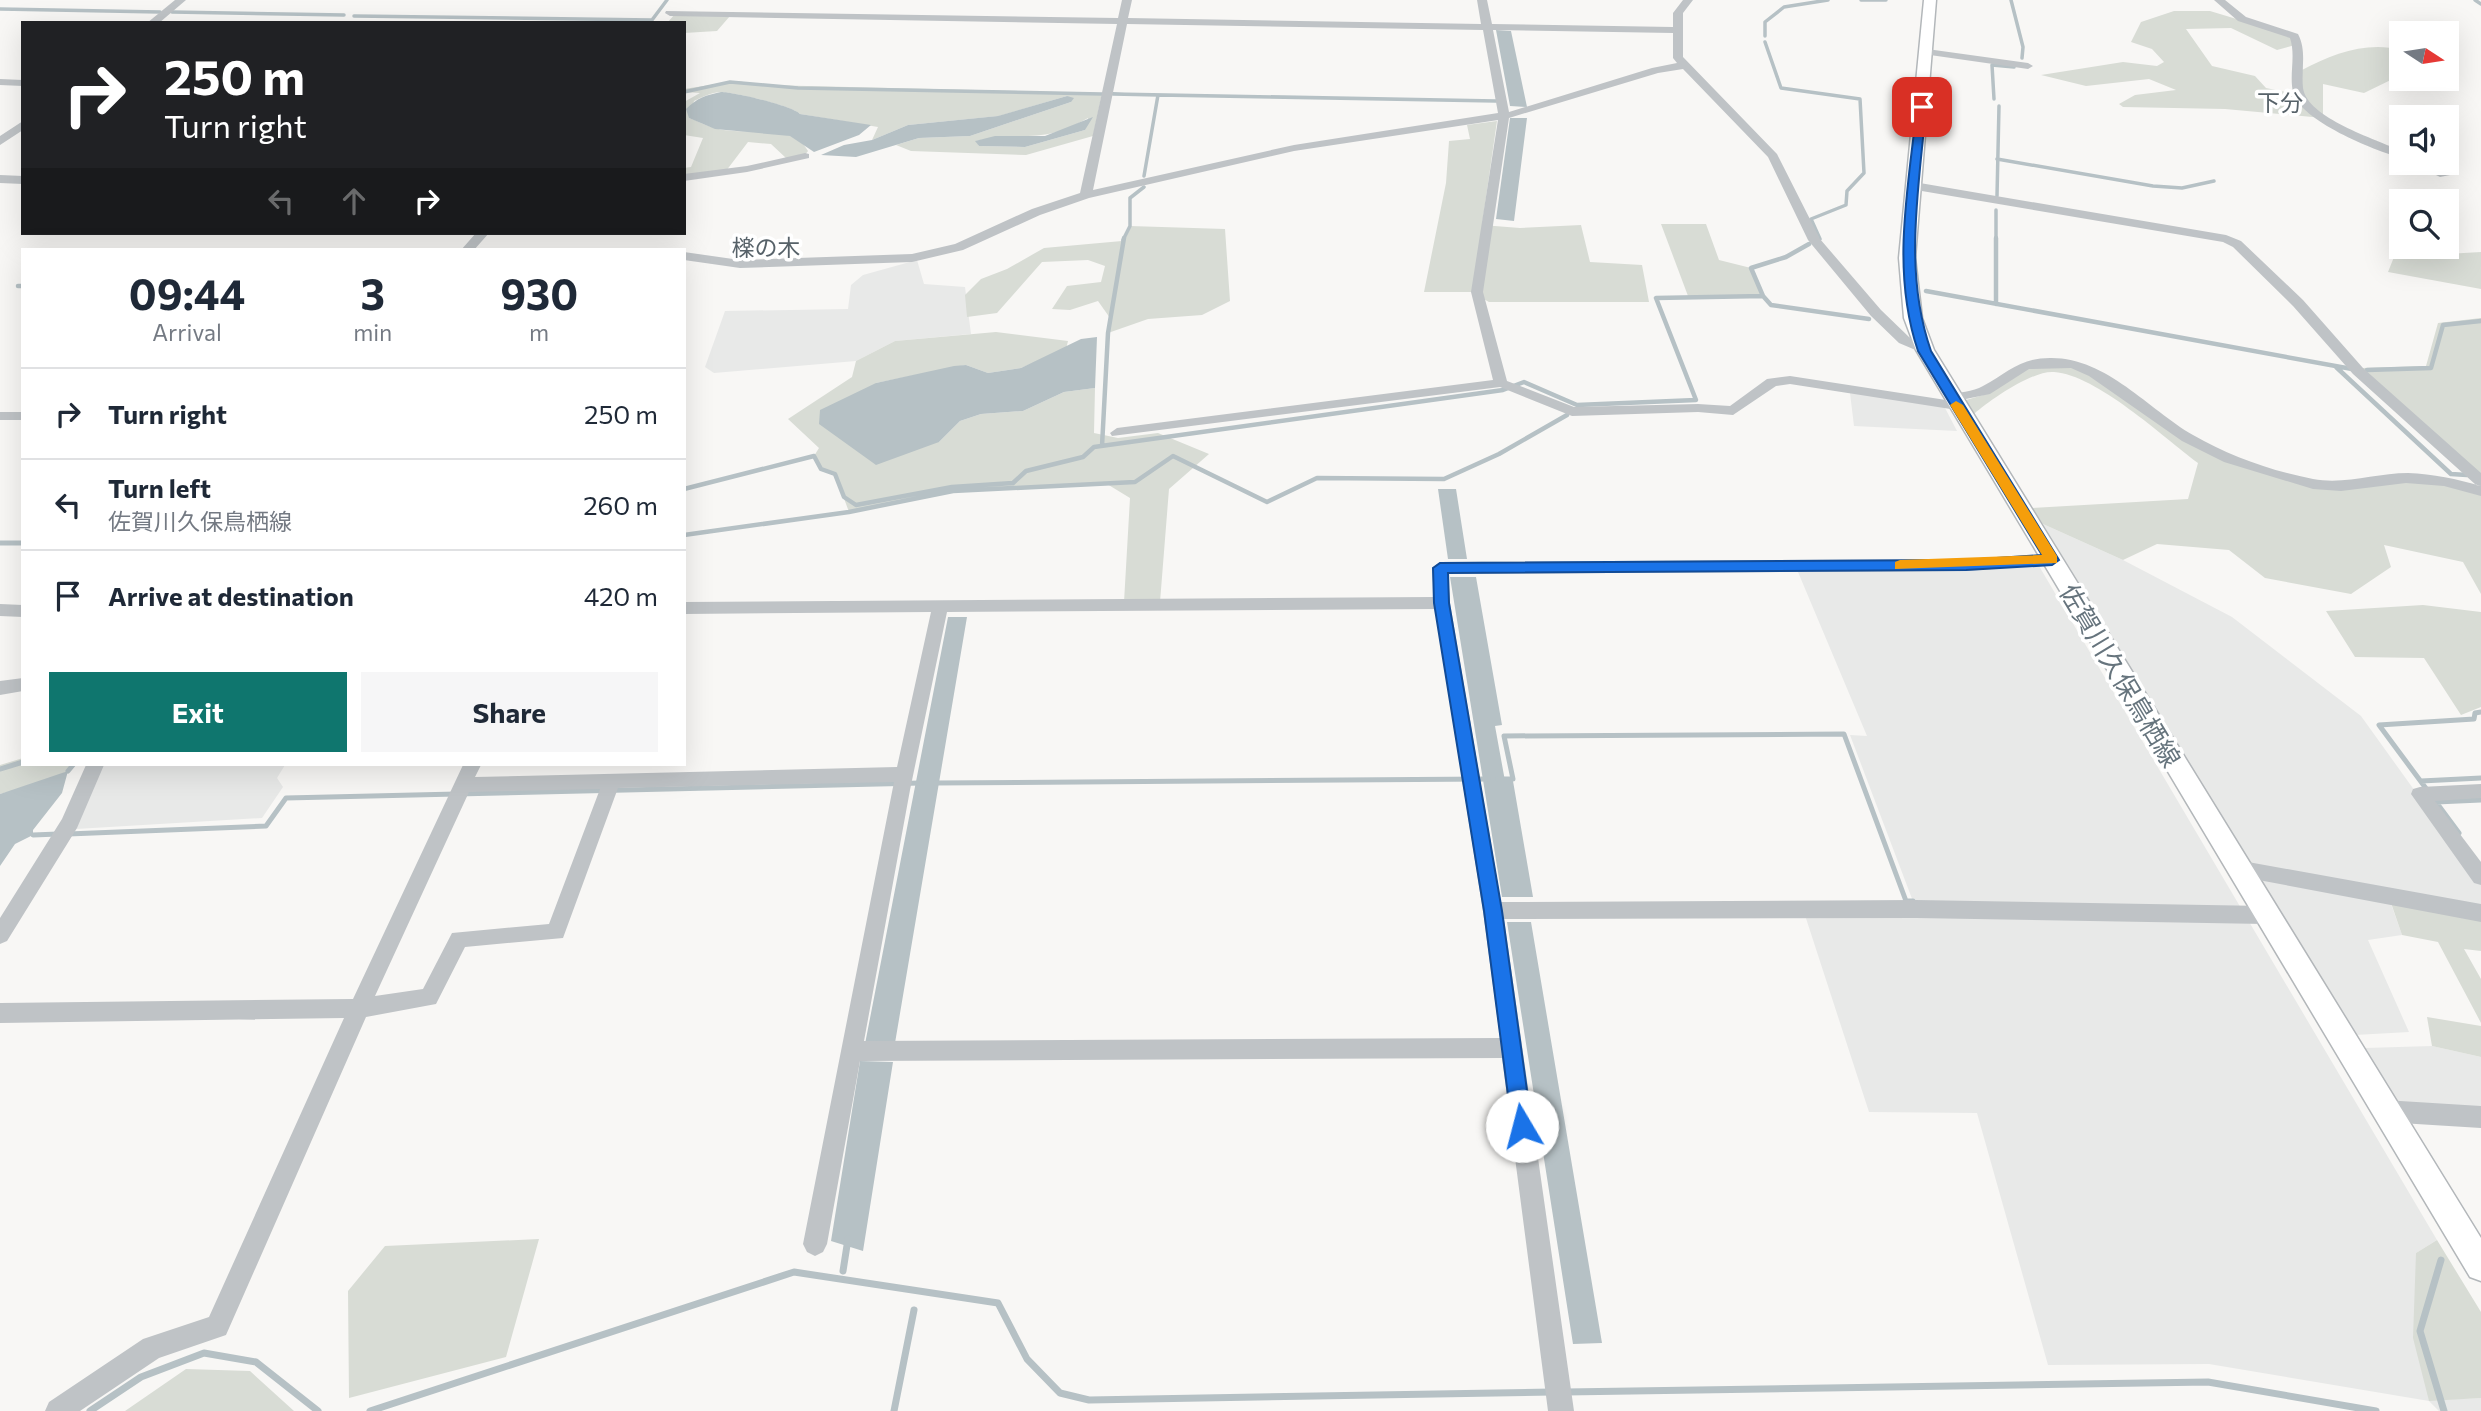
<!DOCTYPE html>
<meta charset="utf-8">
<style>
body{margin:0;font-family:Commissioner,"Noto Sans JP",sans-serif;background:#f6f6f7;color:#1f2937;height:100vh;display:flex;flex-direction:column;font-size:26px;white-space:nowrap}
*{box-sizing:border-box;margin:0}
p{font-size:23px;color:#747a83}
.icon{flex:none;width:38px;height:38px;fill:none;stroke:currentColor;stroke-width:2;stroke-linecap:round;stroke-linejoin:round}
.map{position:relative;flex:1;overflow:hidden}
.drawer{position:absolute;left:21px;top:248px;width:665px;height:518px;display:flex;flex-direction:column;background:#fff;border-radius:0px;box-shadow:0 7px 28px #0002}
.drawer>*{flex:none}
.top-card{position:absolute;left:21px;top:21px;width:665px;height:214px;border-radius:0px;box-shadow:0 7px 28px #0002;background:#202124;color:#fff;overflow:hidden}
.needle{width:46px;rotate:102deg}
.fabs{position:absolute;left:2389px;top:21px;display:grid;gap:14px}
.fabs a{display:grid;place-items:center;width:70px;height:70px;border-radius:0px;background:#fff;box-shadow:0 7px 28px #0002;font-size:35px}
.pin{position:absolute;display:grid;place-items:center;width:60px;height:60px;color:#fff;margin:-30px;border-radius:14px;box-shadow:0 4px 10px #0006}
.me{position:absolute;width:77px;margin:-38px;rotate:352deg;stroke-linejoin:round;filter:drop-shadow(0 0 5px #0008)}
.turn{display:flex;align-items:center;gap:24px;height:147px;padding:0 28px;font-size:32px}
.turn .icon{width:91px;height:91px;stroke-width:2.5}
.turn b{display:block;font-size:49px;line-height:60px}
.lanes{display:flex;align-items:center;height:66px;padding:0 28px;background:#0003;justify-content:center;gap:35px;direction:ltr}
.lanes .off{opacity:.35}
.eta{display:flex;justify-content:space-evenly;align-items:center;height:119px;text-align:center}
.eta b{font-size:42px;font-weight:700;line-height:49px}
.button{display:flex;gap:14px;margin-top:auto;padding:14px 28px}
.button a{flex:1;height:80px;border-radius:0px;background:#0f766e;color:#fff;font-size:28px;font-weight:700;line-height:80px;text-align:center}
.button a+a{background:#f6f6f7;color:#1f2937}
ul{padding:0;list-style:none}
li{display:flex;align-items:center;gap:21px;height:91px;padding:0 28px;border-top:2px solid #e0e1e3}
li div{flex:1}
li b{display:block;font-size:26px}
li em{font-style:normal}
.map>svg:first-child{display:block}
.built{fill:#e8e9e8}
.green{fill:#d8dcd5;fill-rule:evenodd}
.water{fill:#b6c1c5}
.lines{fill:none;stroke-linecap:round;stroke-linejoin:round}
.stream-far3{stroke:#b6c1c5;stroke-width:3.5}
.stream-far2{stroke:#b6c1c5;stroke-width:4.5}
.stream-far1{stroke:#b6c1c5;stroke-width:5}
.stream{stroke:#b6c1c5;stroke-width:7}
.major-casing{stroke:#b3b7ba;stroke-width:3}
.minor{fill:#bfc3c6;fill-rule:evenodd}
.major{fill:#fff;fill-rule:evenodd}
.route{fill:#1a73e8;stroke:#114b97;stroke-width:2}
.slow{fill:#f59e0b}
.labels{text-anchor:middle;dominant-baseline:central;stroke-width:7;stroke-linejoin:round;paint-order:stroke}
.far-neighbourhood-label{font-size:23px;fill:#576269;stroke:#fff}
.street-label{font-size:26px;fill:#66747d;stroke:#fff}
</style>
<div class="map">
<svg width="2481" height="1411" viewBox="0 0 2481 1411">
<rect width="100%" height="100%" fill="#f8f7f5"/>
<path class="built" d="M 917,260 L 924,284 L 965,287 L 971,334 L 895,341 L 856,361 L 714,373 L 705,367 L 725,311 L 848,309 L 851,285 L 863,275 Z
M 1850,393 L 1944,406 L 1957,431 L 1854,426 Z
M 2043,524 L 2123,560 L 2232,617 L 2361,716 L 2481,883 L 2481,917 L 2390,901 L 2402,935 L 2368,940 L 2409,1032 L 2355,1035 Z
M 2039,566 L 2437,1240 L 2416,1253 L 2429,1400 L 2481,1398 L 2481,1411 L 2439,1411 L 2429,1401 L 2209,1364 L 2048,1365 L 1977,1113 L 1869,1112 L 1802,906 L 1914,904 L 1850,735 L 1867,736 L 1798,572 Z
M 103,765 L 285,765 L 277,778 L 283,787 L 262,818 L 76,829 Z
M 2432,1046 L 2481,1057 L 2481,1121 L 2405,1118 L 2365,1048 Z"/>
<path class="green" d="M 2174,11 L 2210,11 L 2290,35 L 2295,45 L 2277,50 L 2231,28 L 2186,29 L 2212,66 L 2255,76 L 2266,88 L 2300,95 L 2302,70 C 2332,54 2367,41 2401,50 L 2401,75 L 2364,93 L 2323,84 L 2323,118 L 2225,109 L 2123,107 L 2119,104 L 2135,95 L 2176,90 L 2149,79 L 2086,86 L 2041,75 L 2123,62 L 2157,66 L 2164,62 L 2152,49 L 2131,42 L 2141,22 Z
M 675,14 L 730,16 L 717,31 L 684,33 L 684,23 L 667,23 Z
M 736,81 L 765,85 L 1102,93 L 1093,136 L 1026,155 L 911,151 L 896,145 L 919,138 L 970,136 L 1071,102 L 1067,96 L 999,116 L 908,125 L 872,140 L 878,127 L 800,114 C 793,106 733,92 720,92 C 710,93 702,97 694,101 L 689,118 C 698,121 706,126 715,128 C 742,137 792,121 808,151 L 805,155 L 786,158 L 771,144 L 748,142 L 726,171 L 684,175 L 684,168 L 691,167 L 703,138 L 684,135 L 684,102 L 700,93 L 684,92 L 684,89 ZM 1088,118 L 1085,130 L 1025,147 L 979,146 L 976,141 C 1021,131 1043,145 1088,118 Z
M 1497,121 L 1482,225 L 1520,228 L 1581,225 L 1590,262 L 1642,265 L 1649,302 L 1489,302 L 1471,292 L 1424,292 L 1446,183 L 1449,141 L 1470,139 L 1467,125 Z
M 1661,224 L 1706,224 L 1719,260 L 1751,268 L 1763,296 L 1688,296 Z
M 1130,226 L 1225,229 L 1230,301 L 1202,315 L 1148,319 L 1108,333 L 1110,318 L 1098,301 L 1070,310 L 1052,309 L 1067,286 L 1101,282 L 1105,266 L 1088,260 L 1042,262 L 997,313 L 967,317 L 965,295 L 981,279 L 1007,269 L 1044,248 L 1122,241 Z
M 2481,252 L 2481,289 L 2388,272 L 2394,257 Z
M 2481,318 L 2481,475 L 2362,368 L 2426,366 L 2438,323 Z
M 996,332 L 1068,341 L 1066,349 L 1021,368 L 988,373 L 966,365 L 876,383 L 939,442 L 960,421 L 981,414 L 1023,411 L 1064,392 L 1095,388 L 1094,433 L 1118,438 L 1158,433 L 1209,454 L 1169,489 L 1160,602 L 1124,602 L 1130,498 L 1107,484 L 953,491 L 849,512 L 835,474 L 821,469 L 814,456 L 819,448 L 788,419 L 852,377 L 856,361 L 895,341 Z
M 2030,367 L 2071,367 L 2093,375 L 2188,441 L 2315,488 L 2408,482 L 2446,485 L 2481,494 L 2481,594 L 2463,562 L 2384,545 L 2391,567 L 2351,594 L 2265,578 L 2229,550 L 2157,544 L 2123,560 L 2043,524 L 2032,508 L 2188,499 L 2198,463 C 2163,437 2097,375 2054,372 C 2033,370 1990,400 1974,414 L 1966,400 L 1990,393 Z
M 2423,605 L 2481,612 L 2481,707 L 2461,715 L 2424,658 L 2355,657 L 2326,611 Z
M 23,758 L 23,765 L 75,765 C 56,782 25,787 0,794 L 0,765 Z
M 2390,900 L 2481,917 L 2481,951 L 2464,949 L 2481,979 L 2481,1023 L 2438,942 L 2402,935 Z
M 2427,1017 L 2481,1026 L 2481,1057 L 2432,1046 Z
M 539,1239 L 506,1357 L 349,1398 L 348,1291 L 385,1246 Z
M 2437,1240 L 2481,1312 L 2481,1398 L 2429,1401 L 2413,1338 L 2416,1253 Z
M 186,1369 L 250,1371 L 294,1411 L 125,1411 Z"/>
<path class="water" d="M 1496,30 L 1511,31 L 1527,107 L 1510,106 Z
M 721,92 C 734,92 793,106 800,114 L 871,125 L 859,135 L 814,152 L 790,136 L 715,129 L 689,118 L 686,109 C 697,98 706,95 721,92 Z
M 1067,96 L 1074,98 L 1071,102 L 970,136 L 919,138 L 856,157 L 821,155 L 844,145 L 872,140 L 908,125 L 998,116 Z
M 1093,117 L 1085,130 L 1025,147 L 979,146 L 975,141 L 995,136 L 1045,136 Z
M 1510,118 L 1527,118 L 1514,221 L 1496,219 Z
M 1097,337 L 1095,388 L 1064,392 L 1023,411 L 981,414 L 960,421 L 939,442 L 876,465 L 819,424 L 820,410 L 876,383 L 954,366 L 966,365 L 988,373 L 1021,368 L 1081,339 Z
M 1438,489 L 1456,489 L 1467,559 L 1448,559 Z
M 1450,577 L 1476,577 L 1502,725 L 1495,726 L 1505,781 L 1513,781 L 1533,897 L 1502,897 Z
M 948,617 L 967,617 L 895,1043 L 865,1044 Z
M 68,771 L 62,793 L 33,830 L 33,835 L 15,844 L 0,866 L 0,794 Z
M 1507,922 L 1531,922 L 1602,1343 L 1573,1344 Z
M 860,1061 L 893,1062 L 863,1251 L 831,1241 Z"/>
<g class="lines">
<path class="stream-far3" d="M 1861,0 L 1886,0
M 2011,0 L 2023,47 L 2022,58
M 2475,0 L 2481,4
M 0,9 L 160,12
M 172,12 L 344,15
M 354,16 L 652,20 L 667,0
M 1765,36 L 1765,22 L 1784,7 L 1828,0
M 1765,42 L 1781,88 L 1860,99 L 1864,173 L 1847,191 L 1846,205 L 1811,219 L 1820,239
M 684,92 L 730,82 L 798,88 L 1102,94
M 1113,94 L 1496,101 L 1158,95 Z
M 1994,99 L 1992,65 L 2014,67
M 1997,159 L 2153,186 L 2182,188 L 2214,181
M 1144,176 L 1158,95
M 1997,196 L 1999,106
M 1996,210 L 1996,240
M 1123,240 L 1130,226 L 1130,198 L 1144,187"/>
<path class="stream-far2" d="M 1996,238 L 1996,304
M 18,286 L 23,286
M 1926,291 L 2352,369
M 1763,296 L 1751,268 L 1786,257 L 1809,244
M 2336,367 L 2451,474 L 2467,475
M 2367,370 L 2431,368 L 2443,325 L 2481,321
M 1102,446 L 1108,333 L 1124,238
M 684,489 L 814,456 L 821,469 L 835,474 L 844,497 L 856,505 L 952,487 L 1013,483 L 1026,471 L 1083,457 L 1094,447 L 1503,390 L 1524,382 L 1577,405 L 1696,400 L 1656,298 L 1763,296 L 1771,305 L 1869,319
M 684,535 L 849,512 L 953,491 L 1135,482 L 1173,456 L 1267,502 L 1317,478 L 1444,479 L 1499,454 L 1567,415"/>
<path class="stream-far1" d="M 0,543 L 23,543
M 0,769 L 23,762
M 68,771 L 73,765
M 1498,779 L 1513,779 L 1504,736 L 1844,734 L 1906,901 L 1913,901
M 2421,781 L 2481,778
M 935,783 L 1488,779
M 2436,802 L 2481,800
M 2459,833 L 2379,725 L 2474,719 L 2475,713 L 2481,712
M 68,834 L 266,826 L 286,798 L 921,783
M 33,835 L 58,834"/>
<path class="stream" d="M 2441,1260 L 2420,1331 L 2444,1411
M 843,1271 L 848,1239
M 1566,1392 L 2208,1382 L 2376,1411
M 90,1411 L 141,1377 L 204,1353 L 256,1362 L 318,1411
M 370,1411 L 794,1272 L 998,1303 L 1027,1359 L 1060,1393 L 1089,1400 L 1552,1392
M 894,1411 L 914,1310"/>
<defs>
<path id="major" d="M 1924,0 L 1936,0 L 1915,258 L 1922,318 L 1934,350 L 2481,1238 L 2481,1281 L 2470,1277 L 1916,350 L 1904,318 L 1899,258 Z"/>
</defs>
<use href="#major" class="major-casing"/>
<path class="minor" d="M 175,0 L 186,0 L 159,23 L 147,23 Z
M 1122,0 L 1132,0 L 1128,18 L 1481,24 L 1477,0 L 1487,0 L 1492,24 L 1673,27 L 1673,13 L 1683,0 L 1693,0 L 1683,13 L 1683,57 L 1777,154 L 1820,239 L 1881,310 L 1909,337 L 1932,350 L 1925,354 L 1899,343 L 1871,316 L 1808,240 L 1768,157 L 1683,69 L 1658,73 L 1509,118 L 1483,292 L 1507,381 L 1574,407 L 1698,404 L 1730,406 L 1767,379 L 1790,376 L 1946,400 L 1947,395 C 1958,392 1973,392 1983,386 C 2008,373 2019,358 2050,358 C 2106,357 2148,409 2193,435 C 2229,456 2272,471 2313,479 C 2345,485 2376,473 2408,473 C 2433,474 2457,479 2481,486 L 2481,496 L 2444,486 L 2406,483 L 2341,491 L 2313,489 L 2224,462 L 2182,441 L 2089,376 L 2071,368 L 2029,369 L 1990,394 L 1956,401 L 1964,406 L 1957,410 L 1790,384 L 1776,386 L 1733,415 L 1698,412 L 1572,416 L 1500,387 L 1112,436 L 1110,433 L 1117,428 L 1493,380 L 1471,292 L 1498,120 L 1294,151 L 1089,198 L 1040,215 L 963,250 L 912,262 L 740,268 L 684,260 L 684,252 L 740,260 L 912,254 L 955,244 L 1032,209 L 1080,193 L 1117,24 L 670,16 L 665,13 L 666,11 L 1118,18 ZM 1127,24 L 1483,30 L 1498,113 L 1294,145 L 1093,190 ZM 1493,30 L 1673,33 L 1673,58 L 1677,63 L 1652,68 L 1509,112 Z
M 2214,0 L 2225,0 L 2246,17 L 2298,34 C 2307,51 2301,69 2303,88 C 2307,118 2376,139 2401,151 L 2401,158 C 2374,150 2300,121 2293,92 C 2289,74 2296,56 2290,38 L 2238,21 Z
M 1927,49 L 2028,63 L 2033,66 L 2028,69 L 1923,54 L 1922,52 Z
M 0,79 L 23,80 L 23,86 L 0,85 Z
M 23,121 L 23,130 L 0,145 L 0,136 Z
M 805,153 L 809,154 L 809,158 L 747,172 L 684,181 L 684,174 L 747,166 Z
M 2412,163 L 2427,163 L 2450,175 L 2440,177 Z
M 0,175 L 23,176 L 23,184 L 0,183 Z
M 1914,182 L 2226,235 L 2241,241 L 2303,300 L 2363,368 L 2481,473 L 2481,486 L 2476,485 L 2353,374 L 2293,306 L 2233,247 L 2223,242 L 1910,189 L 1908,186 Z
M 476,233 L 489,233 L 474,250 L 461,250 Z
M 0,412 L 23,412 L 23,420 L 0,420 Z
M 2052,554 L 2058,556 L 2060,560 L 2058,564 L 1966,571 L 1448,574 L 1450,603 L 1501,902 L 1916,900 L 2265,906 L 2272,909 L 2275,915 L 2272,921 L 2265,924 L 1916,918 L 1504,919 L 1574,1411 L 1548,1411 L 1502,1058 L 860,1061 L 827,1244 L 823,1252 L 815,1256 L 807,1252 L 803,1244 L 894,782 L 618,788 L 563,938 L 465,947 L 436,1004 L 366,1017 L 226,1335 L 159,1358 L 80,1411 L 45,1411 L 49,1402 L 143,1339 L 209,1317 L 344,1018 L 0,1023 L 0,1003 L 353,999 L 463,765 L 481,765 L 475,777 L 897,767 L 931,612 L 684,614 L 684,602 L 1434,597 L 1432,568 L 1440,562 L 1966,559 ZM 1435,609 L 1483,911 L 1500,1038 L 864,1041 L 910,790 L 947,612 ZM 600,789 L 549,924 L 452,933 L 423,989 L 375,996 L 469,792 Z
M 0,604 L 23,605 L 23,617 L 0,616 Z
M 23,678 L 23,691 L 0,695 L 0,681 Z
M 86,765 L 104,765 L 77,828 L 7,941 L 0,944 L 0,918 L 62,819 Z
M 2481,784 L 2481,798 L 2435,801 L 2481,862 L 2481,885 L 2474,883 L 2411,794 L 2413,789 L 2420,787 Z
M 2237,860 L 2481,904 L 2481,922 L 2237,876 L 2230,874 L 2227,868 L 2230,862 Z
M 2384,1100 L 2481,1106 L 2481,1128 L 2384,1122 L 2376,1118 L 2373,1111 L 2376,1104 Z"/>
<use href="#major" class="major"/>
</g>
<path class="route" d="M 1922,104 L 1926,107 C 1919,189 1903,271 1931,351 L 2059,560 L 2052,565 L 1966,570 L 1448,573 L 1449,603 L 1502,911 L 1532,1126 L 1529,1133 L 1522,1136 L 1515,1133 L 1512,1126 L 1484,911 L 1434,603 L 1433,568 L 1440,563 L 1966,560 L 2042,555 L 1918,351 C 1891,271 1908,189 1917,107 Z"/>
<path class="slow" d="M 1956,401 L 1963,405 L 2057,556 L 2057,563 L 1895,569 L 1895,562 L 1900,560 L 2042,555 L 1950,405 Z"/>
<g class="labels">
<g class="far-neighbourhood-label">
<text x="2280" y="102">下分</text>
<text x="766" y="247">檪の木</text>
</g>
<g class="street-label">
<text transform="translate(2121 675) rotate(59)">佐賀川久保鳥栖線</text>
</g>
</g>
</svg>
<div class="fabs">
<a><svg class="needle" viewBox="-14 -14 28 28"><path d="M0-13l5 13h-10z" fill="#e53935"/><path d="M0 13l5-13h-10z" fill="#747a83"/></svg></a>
<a><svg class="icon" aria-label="sound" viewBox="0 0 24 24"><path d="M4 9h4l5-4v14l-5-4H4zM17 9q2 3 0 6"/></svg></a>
<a><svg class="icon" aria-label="search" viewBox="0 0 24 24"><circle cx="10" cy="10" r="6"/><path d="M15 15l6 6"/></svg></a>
</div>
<div class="pin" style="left:1922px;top:107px;background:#d93025"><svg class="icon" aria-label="arrive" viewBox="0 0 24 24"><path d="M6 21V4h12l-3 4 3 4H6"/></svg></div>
<svg class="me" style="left:1522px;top:1126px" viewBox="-20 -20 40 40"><circle r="19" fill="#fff"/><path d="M0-13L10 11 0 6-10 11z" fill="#1a73e8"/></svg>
<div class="top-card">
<div class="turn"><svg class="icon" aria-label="right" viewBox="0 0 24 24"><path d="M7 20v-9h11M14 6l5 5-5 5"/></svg><div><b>250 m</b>Turn right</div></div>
<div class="lanes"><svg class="icon off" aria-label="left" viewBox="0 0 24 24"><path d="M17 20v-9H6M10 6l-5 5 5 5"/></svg><svg class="icon off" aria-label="ahead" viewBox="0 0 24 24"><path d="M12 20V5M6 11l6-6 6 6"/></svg><svg class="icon" aria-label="right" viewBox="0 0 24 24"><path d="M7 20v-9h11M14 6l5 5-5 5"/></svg></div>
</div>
<section class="drawer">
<div class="eta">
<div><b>09:44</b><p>Arrival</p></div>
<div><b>3</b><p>min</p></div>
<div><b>930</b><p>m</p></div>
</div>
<ul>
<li><svg class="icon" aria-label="right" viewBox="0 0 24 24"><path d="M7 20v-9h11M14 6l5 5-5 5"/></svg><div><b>Turn right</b></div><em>250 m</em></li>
<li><svg class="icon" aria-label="left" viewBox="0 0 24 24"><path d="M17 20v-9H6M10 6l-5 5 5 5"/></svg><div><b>Turn left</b><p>佐賀川久保鳥栖線</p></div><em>260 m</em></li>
<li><svg class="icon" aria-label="arrive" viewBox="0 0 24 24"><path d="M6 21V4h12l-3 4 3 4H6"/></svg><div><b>Arrive at destination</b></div><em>420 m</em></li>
</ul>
<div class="button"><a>Exit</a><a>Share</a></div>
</section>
</div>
